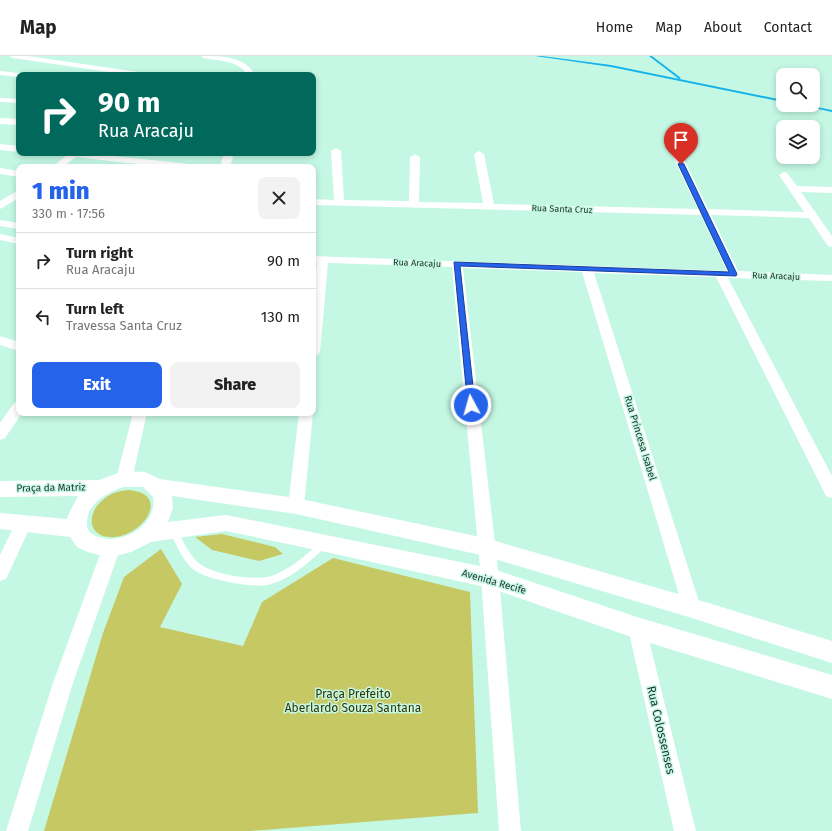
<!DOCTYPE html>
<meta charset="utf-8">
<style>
body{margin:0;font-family:"Fira Sans",sans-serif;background:#f2f2f2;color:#222;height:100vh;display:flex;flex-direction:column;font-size:15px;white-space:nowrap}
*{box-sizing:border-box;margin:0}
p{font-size:13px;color:#767676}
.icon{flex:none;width:22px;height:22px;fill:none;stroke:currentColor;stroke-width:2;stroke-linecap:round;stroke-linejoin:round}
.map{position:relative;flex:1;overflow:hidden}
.sheet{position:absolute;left:16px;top:108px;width:300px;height:252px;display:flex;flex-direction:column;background:#fff;border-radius:8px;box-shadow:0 2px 6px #0003}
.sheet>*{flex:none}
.guide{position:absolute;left:16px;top:16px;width:300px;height:84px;border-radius:8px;box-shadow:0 2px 6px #0003;background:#00695c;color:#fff;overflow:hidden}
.controls{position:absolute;left:776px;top:12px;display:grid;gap:8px}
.controls a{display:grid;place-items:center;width:44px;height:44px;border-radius:8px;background:#fff;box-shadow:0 2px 6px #0003;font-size:20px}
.pin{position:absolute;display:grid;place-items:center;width:34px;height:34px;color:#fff;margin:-41px -17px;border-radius:50% 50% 50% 0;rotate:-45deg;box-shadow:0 0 4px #0007}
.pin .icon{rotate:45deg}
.me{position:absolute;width:44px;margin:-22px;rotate:354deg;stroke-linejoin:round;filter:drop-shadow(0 0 3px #0008)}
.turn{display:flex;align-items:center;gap:14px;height:84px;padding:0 16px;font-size:18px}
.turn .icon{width:52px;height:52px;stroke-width:2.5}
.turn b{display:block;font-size:28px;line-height:34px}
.round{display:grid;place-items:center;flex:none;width:42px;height:42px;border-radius:8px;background:#f2f2f2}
.head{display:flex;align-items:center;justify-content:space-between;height:68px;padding:0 16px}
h1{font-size:24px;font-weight:800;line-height:30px;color:#2563eb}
.button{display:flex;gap:8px;margin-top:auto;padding:8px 16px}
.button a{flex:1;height:46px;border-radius:8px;background:#2563eb;color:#fff;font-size:16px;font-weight:800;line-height:46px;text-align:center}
.button a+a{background:#f2f2f2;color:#222}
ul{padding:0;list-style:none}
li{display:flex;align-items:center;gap:12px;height:56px;padding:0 16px;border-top:1px solid #e0e0e0}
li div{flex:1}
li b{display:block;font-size:15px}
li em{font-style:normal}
header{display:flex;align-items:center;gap:24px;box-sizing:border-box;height:56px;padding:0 20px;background:#fff;border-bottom:1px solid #e0e0e0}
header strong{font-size:19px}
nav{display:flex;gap:22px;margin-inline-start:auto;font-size:14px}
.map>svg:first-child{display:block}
.green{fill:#c6c864}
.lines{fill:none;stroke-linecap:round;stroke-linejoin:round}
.stream{fill:#16b3ea;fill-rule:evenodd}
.service{fill:#fff;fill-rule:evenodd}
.minor{fill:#fff;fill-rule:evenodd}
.tertiary{fill:#fff;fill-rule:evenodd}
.route{fill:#2563eb;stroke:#184099}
.labels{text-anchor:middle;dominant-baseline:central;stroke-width:3;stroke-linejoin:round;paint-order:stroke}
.far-street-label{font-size:9px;fill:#233730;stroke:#c4f8e4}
.street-label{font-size:10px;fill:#233730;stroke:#c4f8e4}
.near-park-label{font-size:12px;fill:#353502;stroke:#c4f8e4}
.near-street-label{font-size:12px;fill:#233730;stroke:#c4f8e4}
</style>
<header>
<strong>Map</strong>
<nav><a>Home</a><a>Map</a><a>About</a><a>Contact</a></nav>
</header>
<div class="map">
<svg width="832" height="775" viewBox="0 0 832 775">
<rect width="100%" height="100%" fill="#c4f8e4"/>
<path class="green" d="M 128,434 C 174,437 141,484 109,481 C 86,479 88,455 103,444 C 110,437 119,435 128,434 Z
M 222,478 L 275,491 L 283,498 L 259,505 L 212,494 L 195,481 Z
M 161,493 L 182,528 L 160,571 L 243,590 L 262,546 L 333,502 L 470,536 L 478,757 L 250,775 L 44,775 L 103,577 L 124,521 Z"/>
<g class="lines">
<path class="stream" d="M 535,0 L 542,0 L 611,9 L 783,44 L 783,46 L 611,11 Z
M 649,0 L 652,0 L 681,22 L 679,23 Z
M 801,49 L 806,49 L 832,54 L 832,56 Z"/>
<path class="service" d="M 174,472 L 177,473 C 183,485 189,500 200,508 C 214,519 258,526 274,519 C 292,512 307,498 321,486 L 324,485 L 327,486 L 328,488 L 327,490 C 312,503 298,517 280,525 C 276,526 272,528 268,529 C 252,532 208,524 194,514 C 182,504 176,488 170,475 L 171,473 Z"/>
<path class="minor" d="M 9,0 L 28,0 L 145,17 L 149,19 L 129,19 L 13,2 Z
M 202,0 C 222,0 245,0 255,19 L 247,19 C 239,4 218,5 203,2 Z
M 0,15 L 19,17 L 23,19 L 19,19 L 19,21 L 0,19 Z
M 0,42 L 19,43 L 19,47 L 0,46 Z
M 0,62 L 19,63 L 19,69 L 0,68 Z
M 0,88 L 19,90 L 19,96 L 0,94 Z
M 336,92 L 341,95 L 344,144 L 409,145 L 410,101 L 415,98 L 420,101 L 419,146 L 483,147 L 474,98 L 479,95 L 484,98 L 494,148 L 698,153 L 670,95 L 675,92 L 680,95 L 708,153 L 804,156 L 779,119 L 784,116 L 787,117 L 797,130 L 832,131 L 832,137 L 801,136 L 832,180 L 832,191 L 828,190 L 809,162 L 711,159 L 738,215 L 832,219 L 832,225 L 728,222 L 832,420 L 832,442 L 826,440 L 716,221 L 594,217 L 701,552 L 698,558 L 692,561 L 686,558 L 683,552 L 582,216 L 463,212 L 499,522 L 521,775 L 499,775 L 481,522 L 452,211 L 328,207 L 320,296 L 318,299 L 313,300 L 313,240 L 317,207 L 313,206 L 313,200 L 727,215 L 701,159 L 313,149 L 313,143 L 334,144 L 331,95 Z
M 55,97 L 85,97 L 189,108 L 194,111 L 163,111 L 76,101 L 63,111 L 52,111 L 66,100 L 57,99 Z
M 224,97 L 234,97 L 230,111 L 220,111 Z
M 0,112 L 19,115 L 19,121 L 0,118 Z
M 19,134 L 19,142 L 0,153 L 0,145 Z
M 0,164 L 19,167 L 19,173 L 0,170 Z
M 0,178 L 19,182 L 19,188 L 0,184 Z
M 0,280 L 19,286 L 19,295 L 0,289 Z
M 19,346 L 19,357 L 22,357 L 5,382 L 0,384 L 0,367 L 14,347 Z
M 133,357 L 147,357 L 132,423 L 130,427 L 124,429 L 118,427 L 116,423 Z
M 299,357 L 313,357 L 304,450 L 302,455 L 296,457 L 290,455 L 288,450 Z
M 24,460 L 30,462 L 32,467 L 6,523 L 0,525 L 0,499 L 18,462 Z
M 111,486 L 117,488 L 120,493 L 73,627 L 28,775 L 6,775 L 53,627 L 102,493 L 105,488 Z
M 637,563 L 644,566 L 646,572 L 696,775 L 674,775 L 628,572 L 630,566 Z"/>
<path class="tertiary" d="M 124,415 L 145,416 L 160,423 L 296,442 L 485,482 L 692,542 L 832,585 L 832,607 L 692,562 L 485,500 L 296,458 L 172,440 L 173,452 L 168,466 L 226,459 L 490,512 L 637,561 L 832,619 L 832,643 L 637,583 L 490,532 L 326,496 L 226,475 L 151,486 L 131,496 L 111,501 L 102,500 L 85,495 L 77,491 L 70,481 L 0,473 L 0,457 L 67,463 L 69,457 L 78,440 L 0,441 L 0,425 L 99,424 ZM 124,431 L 143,431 L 153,441 C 158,469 121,491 96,480 C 91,478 87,474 87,469 C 85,449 107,436 124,431 Z"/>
</g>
<path class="route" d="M 681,106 L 684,108 L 737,218 L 736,220 L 460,210 L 475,349 L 471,352 L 468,352 L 454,206 L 729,216 L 678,108 Z"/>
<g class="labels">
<g class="far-street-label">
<text transform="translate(562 153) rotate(2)">Rua Santa Cruz</text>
<text transform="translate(417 207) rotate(2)">Rua Aracaju</text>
<text transform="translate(776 220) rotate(2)">Rua Aracaju</text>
</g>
<g class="street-label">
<text transform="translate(640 382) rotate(73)">Rua Princesa Isabel</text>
<text transform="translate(51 432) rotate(-1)">Praça da Matriz</text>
<text transform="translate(494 526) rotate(16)">Avenida Recife</text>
</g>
<g class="near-park-label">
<text x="353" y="638">Praça Prefeito<tspan x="353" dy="14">Aberlardo Souza Santana</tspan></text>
</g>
<g class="near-street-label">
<text transform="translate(661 674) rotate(77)">Rua Colossenses</text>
</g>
</g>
</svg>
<div class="controls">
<a><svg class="icon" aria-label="search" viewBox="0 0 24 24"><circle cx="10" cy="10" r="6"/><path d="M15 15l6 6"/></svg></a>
<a><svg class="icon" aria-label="layers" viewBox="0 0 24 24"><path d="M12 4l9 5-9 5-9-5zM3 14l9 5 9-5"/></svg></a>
</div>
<div class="pin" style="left:681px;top:108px;background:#d93025"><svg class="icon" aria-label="arrive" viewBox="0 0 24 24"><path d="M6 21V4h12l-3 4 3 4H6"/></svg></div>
<svg class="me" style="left:471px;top:349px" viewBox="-20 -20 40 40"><circle r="17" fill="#2563eb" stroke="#fff" stroke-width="3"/><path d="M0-11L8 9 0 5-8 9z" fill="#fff"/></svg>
<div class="guide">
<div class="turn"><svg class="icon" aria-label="right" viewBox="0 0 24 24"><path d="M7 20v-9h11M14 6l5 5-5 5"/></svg><div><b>90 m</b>Rua Aracaju</div></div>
</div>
<section class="sheet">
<div class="head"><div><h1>1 min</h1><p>330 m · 17:56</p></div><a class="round"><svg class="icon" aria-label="close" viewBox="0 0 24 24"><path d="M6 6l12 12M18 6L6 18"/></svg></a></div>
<ul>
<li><svg class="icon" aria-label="right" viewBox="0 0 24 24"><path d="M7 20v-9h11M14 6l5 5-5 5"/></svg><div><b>Turn right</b><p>Rua Aracaju</p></div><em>90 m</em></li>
<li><svg class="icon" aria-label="left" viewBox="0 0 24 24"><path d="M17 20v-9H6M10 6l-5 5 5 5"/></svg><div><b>Turn left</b><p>Travessa Santa Cruz</p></div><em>130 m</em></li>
</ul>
<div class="button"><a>Exit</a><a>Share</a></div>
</section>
</div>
